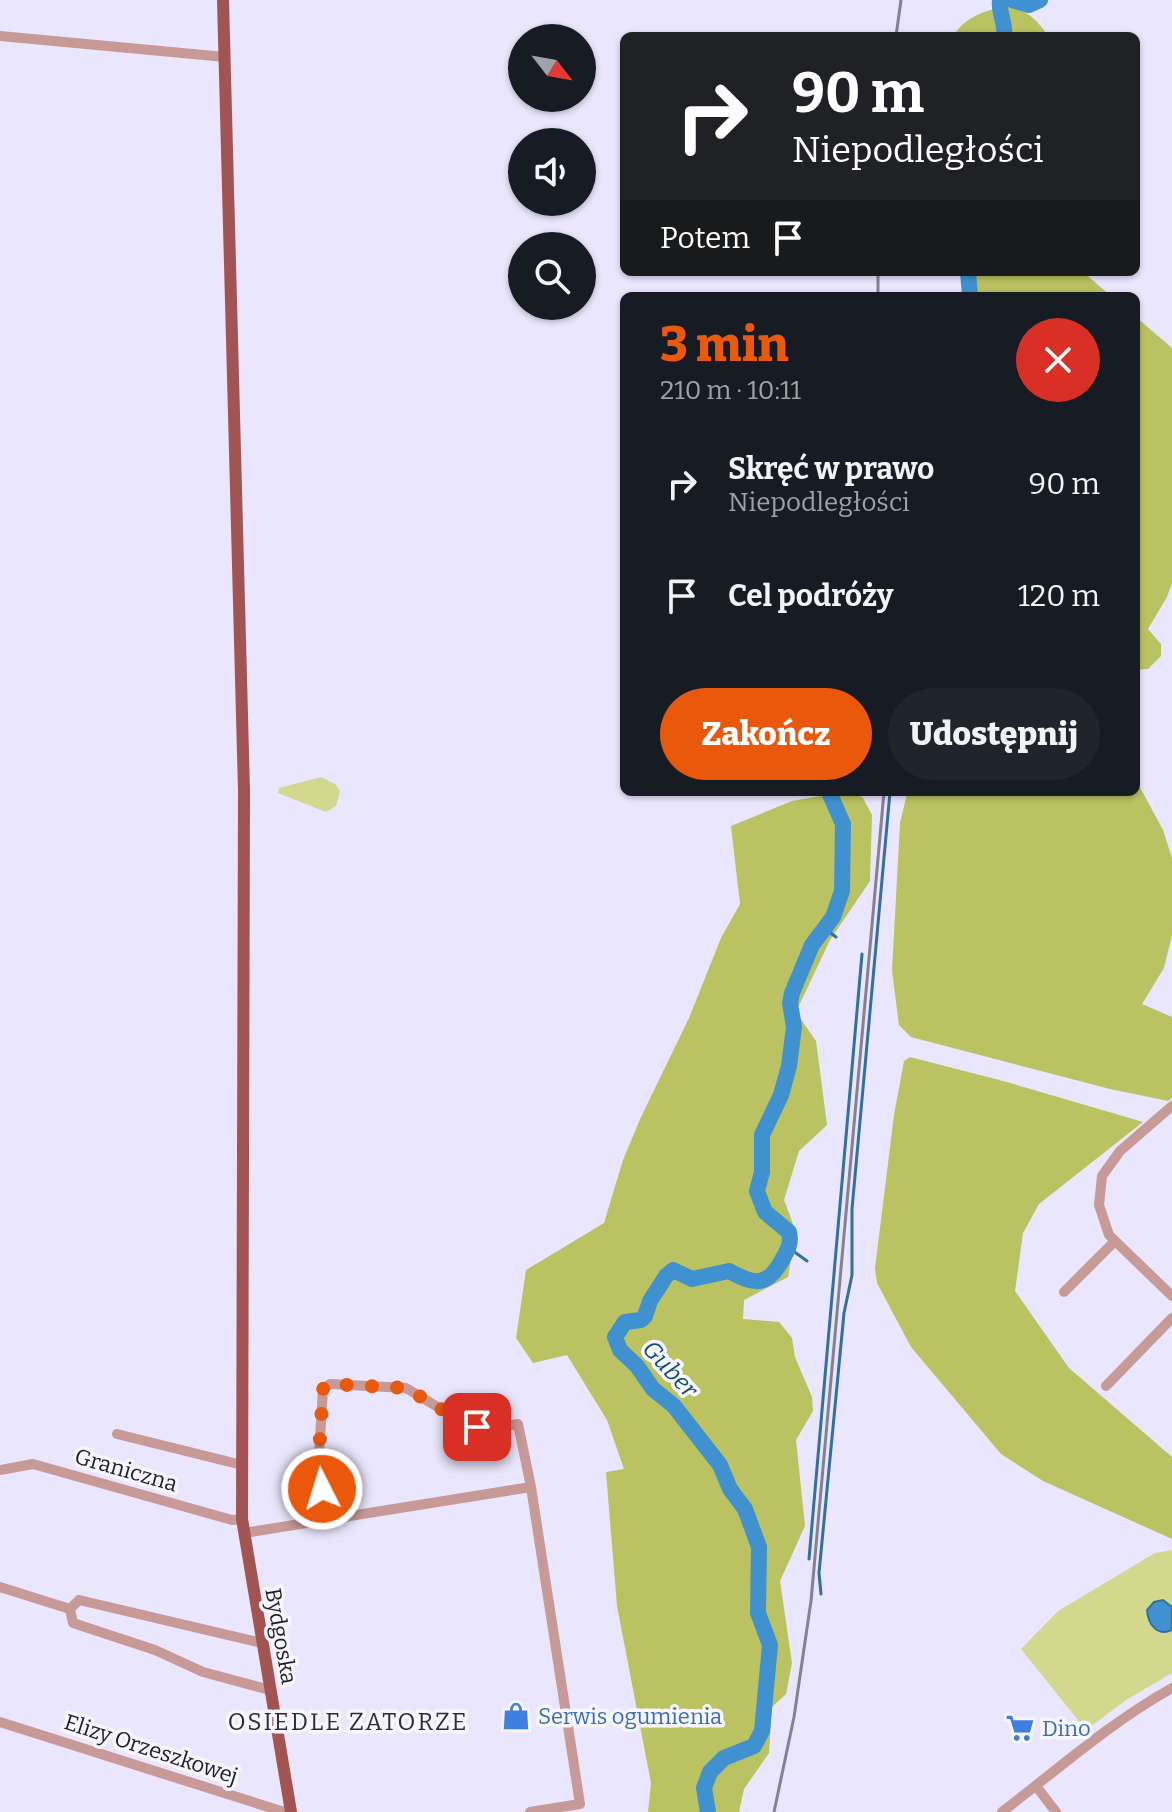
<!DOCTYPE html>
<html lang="pl">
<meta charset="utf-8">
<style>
body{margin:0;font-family:Bitter,serif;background:#20242c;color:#f1f3f6;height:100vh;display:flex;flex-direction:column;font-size:30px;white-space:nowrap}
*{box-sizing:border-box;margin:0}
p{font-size:26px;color:#9ea1a6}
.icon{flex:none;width:44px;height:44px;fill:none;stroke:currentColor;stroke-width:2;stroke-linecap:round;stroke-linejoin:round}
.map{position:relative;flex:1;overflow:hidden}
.drawer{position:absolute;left:620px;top:292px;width:520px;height:504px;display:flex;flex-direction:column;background:#171b24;border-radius:12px;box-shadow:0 2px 6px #0004}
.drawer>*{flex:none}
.banner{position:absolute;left:620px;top:32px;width:520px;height:244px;border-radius:12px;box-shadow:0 2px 6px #0004;background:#202124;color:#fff;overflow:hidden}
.needle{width:52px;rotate:121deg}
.controls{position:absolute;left:508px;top:24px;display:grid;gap:16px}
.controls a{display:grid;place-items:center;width:88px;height:88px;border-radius:50%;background:#171b24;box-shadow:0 2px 6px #0004;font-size:40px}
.pin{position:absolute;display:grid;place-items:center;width:68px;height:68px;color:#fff;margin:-34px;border-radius:16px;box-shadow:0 4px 12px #0006}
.me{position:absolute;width:88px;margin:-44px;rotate:355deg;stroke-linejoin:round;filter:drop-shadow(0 0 6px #0008)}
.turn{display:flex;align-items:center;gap:28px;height:168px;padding:0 40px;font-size:36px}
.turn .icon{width:104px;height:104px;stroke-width:2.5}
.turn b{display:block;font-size:56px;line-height:68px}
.then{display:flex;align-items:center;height:76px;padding:0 40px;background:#0003;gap:16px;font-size:30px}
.round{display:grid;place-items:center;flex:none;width:84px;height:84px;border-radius:42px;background:#20242c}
.head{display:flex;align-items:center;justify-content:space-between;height:136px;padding:0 40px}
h1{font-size:48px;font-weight:800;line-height:60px;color:#ea580c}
.button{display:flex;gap:16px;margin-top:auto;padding:16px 40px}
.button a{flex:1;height:92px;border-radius:48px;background:#ea580c;color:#fff;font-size:32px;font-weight:800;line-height:92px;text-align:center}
.button a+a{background:#20242c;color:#f1f3f6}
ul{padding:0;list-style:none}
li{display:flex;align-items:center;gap:24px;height:112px;padding:0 40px}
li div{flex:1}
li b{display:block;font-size:30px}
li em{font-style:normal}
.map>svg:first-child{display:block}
.green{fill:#d2d98e}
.forest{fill:#bbc261}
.water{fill:#3f92cf;stroke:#356f9c;stroke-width:2}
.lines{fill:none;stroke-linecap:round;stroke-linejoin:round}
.stream{stroke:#356f9c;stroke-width:3}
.river{stroke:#3f92cf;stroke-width:16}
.minor{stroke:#c79997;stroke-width:10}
.major{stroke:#a25453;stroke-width:12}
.rail{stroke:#848192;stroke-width:3}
.route{stroke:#ea580c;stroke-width:14;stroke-dasharray:0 25.2}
.labels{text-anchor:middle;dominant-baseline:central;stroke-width:7;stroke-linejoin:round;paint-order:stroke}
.street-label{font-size:22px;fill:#1e1c26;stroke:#f7f6fc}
.shop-label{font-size:22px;fill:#366cbe;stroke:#f7f6fc;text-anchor:start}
.water-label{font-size:24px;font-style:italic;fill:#114e77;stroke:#f7f6fc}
.neighbourhood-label{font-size:24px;letter-spacing:2px;fill:#2d293e;stroke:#f7f6fc}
</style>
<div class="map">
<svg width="1172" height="1812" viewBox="0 0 1172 1812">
<rect width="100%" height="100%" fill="#eae6fd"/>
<path class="green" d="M 321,777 L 335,784 L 340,791 L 336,806 L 326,812 L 278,793 L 279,788 Z
M 1172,1550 L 1172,1673 L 1126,1700 L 1086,1730 L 1021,1649 L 1058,1611 L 1155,1553 Z"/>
<path class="forest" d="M 1008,6 C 1027,10 1036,19 1047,34 L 1046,36 L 954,36 C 963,17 989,9 1008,6 Z
M 961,272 L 1083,272 L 1111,296 L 964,296 L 963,274 Z
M 1136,317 L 1172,348 L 1172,583 L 1167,597 L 1148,629 L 1161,644 L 1161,656 L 1148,669 L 1136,670 Z
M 1136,780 L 1163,830 L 1172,858 L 1172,935 L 1164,968 L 1142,1004 L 1172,1017 L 1172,1098 L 1168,1101 L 1110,1089 L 911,1037 L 899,1025 L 892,971 L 900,823 L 907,794 L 911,792 L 1136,792 Z
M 842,792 L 853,792 L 863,798 L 872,815 L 870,881 L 830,940 L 796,1012 L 816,1041 L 827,1125 L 799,1151 L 784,1200 L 796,1232 L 788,1277 L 744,1300 L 743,1319 L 779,1322 L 792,1338 L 795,1357 L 812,1397 L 813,1411 L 796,1440 L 805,1526 L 780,1581 L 792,1663 L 786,1694 L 772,1707 L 769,1753 L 744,1789 L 739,1812 L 648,1812 L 651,1783 L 617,1606 L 606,1472 L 624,1469 L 607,1420 L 567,1355 L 533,1363 L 516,1338 L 526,1270 L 604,1223 L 623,1160 L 641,1117 L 689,1018 L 721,938 L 740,904 L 731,826 L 792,801 Z
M 910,1057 L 1007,1082 L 1143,1122 L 1039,1204 L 1023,1233 L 1015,1291 L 1069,1368 L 1172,1457 L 1172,1539 L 1043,1481 L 1001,1454 L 911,1347 L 877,1283 L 875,1268 L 894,1115 L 904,1061 Z"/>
<path class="water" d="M 1163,1600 L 1172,1607 L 1172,1630 C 1157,1637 1148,1624 1147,1610 L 1154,1602 Z"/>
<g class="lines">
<path class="stream" d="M 824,928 L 836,937
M 789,1248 L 807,1261
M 809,1559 L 862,954
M 821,1594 L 819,1573 L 844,1313 L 852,1275 L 852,1209 L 890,792
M 765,1709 L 769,1709"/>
<path class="river" d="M 1000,0 C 998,12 1006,23 1004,36
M 1012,0 L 1029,5 L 1040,0
M 968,272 L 970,296
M 708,1812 L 704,1788 L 710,1772 L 724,1758 L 754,1746 L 762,1731 L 770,1645 L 758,1613 L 759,1547 L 745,1509 L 730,1489 L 720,1465 L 674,1406 L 653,1389 L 637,1366 L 620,1350 L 615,1337 L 625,1322 L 641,1320 L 645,1316 L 650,1301 L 666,1276 L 673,1270 L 692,1279 L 729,1271 C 753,1284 766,1288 781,1262 C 787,1251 792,1244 789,1232 L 765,1212 L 757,1191 L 762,1172 L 762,1135 L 781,1095 L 789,1066 L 794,1027 L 790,1003 L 792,993 L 812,945 L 833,917 L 842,891 L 843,824 L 829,792"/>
<path class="minor" d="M 0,36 L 225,57
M 1172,1106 L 1120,1151 L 1102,1176 L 1099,1205 L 1109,1235 L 1172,1296
M 1064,1292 L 1115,1241
M 1106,1386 L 1172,1318
M 117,1434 L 242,1465
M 0,1470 L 33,1464 L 232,1520 L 242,1519
M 330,1520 L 318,1470 L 323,1389 L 330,1384 L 406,1388 L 466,1424 C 484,1430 500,1427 518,1424 L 531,1487 L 580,1804 L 530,1812
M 244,1533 L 531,1487
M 0,1587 L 70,1609
M 262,1643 L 79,1600 L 70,1609 L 73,1623 L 155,1650 L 203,1672 L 270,1690
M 0,1722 L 281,1811 L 291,1812
M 1036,1786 L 1056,1812
M 1002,1812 C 1057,1770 1111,1722 1172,1688"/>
<path class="major" d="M 223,0 L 244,791 L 242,1519 L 291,1812"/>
<path class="rail" d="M 896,36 L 901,0
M 878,296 L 878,272
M 774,1812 L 794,1717 L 811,1601 L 884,792"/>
</g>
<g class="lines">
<path class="route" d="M 322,1489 L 318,1470 L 323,1389 L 330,1384 L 406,1388 L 466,1424 L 477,1427"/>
</g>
<defs>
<symbol id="shop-bare" viewBox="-9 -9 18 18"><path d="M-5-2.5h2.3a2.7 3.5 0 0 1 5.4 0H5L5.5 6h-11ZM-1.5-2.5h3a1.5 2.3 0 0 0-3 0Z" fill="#3f7fe0" stroke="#f7f6fc" stroke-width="2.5" paint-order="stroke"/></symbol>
<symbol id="supermarket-bare" viewBox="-9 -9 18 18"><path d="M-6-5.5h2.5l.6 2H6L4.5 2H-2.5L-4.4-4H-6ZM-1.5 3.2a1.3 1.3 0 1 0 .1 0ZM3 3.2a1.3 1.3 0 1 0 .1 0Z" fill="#3f7fe0" stroke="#f7f6fc" stroke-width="2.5" paint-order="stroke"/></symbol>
</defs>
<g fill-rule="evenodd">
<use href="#shop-bare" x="496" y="1696" width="40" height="40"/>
<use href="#supermarket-bare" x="1000" y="1708" width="40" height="40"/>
</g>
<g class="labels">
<g class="street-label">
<text transform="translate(126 1470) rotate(16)">Graniczna</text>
<text transform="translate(281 1636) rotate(80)">Bydgoska</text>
<text transform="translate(151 1749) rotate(18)">Elizy Orzeszkowej</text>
</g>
<g class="shop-label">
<text x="538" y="1716">Serwis ogumienia</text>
<text x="1042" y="1728">Dino</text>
</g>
<g class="water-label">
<text transform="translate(670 1369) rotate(47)">Guber</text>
</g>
<g class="neighbourhood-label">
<text x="348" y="1722">OSIEDLE ZATORZE</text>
</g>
</g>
</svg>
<div class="controls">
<a><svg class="needle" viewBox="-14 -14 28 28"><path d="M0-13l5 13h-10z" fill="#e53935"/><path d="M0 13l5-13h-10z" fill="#9ea1a6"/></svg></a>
<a><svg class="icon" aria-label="sound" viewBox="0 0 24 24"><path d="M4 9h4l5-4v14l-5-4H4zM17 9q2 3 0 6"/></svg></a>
<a><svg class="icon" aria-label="search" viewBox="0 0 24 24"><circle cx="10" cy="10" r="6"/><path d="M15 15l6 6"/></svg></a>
</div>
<div class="pin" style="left:477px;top:1427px;background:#d93025"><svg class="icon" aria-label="arrive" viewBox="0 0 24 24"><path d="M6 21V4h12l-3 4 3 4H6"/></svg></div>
<svg class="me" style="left:322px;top:1489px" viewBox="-20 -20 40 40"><circle r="17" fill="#ea580c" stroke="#fff" stroke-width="3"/><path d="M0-11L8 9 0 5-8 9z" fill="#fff"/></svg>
<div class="banner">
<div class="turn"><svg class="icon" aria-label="right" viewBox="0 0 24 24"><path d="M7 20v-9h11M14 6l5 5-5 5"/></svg><div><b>90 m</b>Niepodległości</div></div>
<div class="then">Potem<svg class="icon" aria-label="arrive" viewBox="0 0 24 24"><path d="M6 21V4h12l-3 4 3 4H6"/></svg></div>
</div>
<section class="drawer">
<div class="head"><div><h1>3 min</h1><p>210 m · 10:11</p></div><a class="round" style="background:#d93025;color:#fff"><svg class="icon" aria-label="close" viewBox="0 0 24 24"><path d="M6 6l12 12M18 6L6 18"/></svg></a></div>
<ul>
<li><svg class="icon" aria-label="right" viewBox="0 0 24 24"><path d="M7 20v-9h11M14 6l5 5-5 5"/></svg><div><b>Skręć w prawo</b><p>Niepodległości</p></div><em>90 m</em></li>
<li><svg class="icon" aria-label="arrive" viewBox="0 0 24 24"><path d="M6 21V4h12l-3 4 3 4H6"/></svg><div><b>Cel podróży</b></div><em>120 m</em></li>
</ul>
<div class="button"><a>Zakończ</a><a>Udostępnij</a></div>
</section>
</div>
